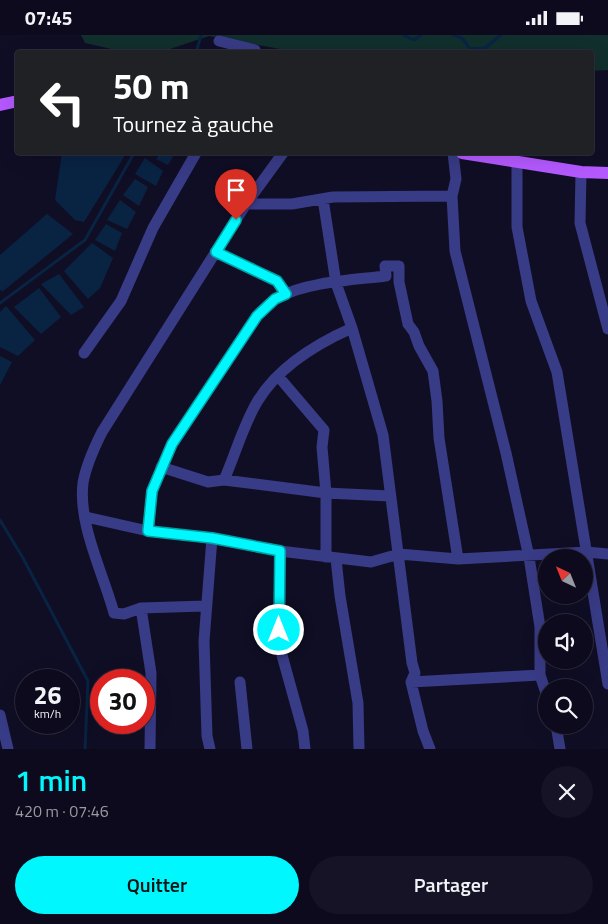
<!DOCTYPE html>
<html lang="fr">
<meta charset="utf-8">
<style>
body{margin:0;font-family:"Titillium Web",sans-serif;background:#151325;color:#f1f3f6;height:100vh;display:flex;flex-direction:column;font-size:19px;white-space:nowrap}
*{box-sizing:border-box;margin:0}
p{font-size:16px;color:#9a9aa3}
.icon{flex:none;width:28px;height:28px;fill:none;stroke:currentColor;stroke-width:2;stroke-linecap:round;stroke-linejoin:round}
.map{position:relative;height:714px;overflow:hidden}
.sheet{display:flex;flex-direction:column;background:#0c0a1c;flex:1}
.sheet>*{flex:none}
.top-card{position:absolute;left:15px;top:15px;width:579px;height:105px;border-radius:5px;box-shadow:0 5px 20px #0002,0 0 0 1px #2c2b3b;background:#202124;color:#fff;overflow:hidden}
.needle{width:32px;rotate:317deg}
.fabs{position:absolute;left:538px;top:514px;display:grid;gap:10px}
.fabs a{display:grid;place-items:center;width:55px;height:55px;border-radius:50%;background:#0c0a1c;box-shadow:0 5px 20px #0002,0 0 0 1px #2c2b3b;font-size:25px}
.speed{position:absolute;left:15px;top:634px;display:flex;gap:10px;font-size:25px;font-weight:700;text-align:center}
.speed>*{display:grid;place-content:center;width:65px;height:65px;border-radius:50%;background:#0c0a1c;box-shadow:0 5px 20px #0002,0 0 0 1px #2c2b3b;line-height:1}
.speed small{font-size:12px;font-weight:400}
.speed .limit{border:8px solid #d22;background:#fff;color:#111}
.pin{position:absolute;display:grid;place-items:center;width:42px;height:42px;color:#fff;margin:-51px -21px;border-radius:50% 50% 50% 0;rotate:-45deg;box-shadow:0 0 5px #0007}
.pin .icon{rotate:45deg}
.me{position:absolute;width:55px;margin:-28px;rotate:0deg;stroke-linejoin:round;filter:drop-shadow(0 0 4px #0008)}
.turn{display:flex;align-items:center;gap:18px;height:105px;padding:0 15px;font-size:22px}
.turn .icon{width:65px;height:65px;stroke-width:2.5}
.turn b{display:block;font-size:35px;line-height:42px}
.round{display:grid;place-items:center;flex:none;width:52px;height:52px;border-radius:26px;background:#151325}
.head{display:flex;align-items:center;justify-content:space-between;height:85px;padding:0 15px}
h1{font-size:30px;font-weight:600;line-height:38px;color:#00f7fd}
.button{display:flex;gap:10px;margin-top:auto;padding:10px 15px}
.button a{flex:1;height:58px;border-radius:30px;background:#00f7fd;color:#111;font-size:20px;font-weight:600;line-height:58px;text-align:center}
.button a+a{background:#151325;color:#f1f3f6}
.status{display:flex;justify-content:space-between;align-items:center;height:35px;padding:0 25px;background:#0c0a1c;direction:ltr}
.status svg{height:14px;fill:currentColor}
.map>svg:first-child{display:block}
.green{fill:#112f2c}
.water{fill:#092343}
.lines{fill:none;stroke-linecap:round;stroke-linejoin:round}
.stream{stroke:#092343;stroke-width:3}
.minor{stroke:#383b85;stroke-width:11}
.primary{stroke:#b459ff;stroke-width:12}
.route-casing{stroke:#00a1a4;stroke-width:12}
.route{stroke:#00f7fd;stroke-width:9}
</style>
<div class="status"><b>07:45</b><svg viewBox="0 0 49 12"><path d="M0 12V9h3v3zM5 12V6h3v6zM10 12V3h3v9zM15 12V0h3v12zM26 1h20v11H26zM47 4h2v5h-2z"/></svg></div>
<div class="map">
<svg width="608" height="714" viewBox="0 0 608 714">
<rect width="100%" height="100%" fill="#100e25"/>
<path class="green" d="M 81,0 L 608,0 L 608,35 L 591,36 L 591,18 L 302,18 L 209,1 L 161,17 L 129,18 L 85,8 Z"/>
<path class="water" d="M 62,118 L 124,118 L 124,122 L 84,187 L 75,185 L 55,165 Z
M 161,118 L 175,118 L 168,130 L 156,124 Z
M 145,123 L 163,136 L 156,151 L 135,139 Z
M 135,144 L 148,152 L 139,171 L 123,160 Z
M 120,165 L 136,177 L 127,194 L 107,185 Z
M 47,179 L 73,199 L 2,257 L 0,254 L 0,220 Z
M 106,189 L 122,198 L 115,216 L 95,205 Z
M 92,208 L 113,223 L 100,253 L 88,264 L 64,236 Z
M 59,239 L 84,272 L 71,280 L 41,249 Z
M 39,253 L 61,282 L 41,299 L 14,272 Z
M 6,271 L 35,305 L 18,321 L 0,312 L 0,277 Z
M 0,321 L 12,327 L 0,350 Z"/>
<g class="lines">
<path class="stream" d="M 403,0 L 414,5 L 421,0
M 453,0 L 462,3 L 470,14 L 485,13 L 501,0
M 196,18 L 201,0
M 0,268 L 85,205 L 134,118
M 0,485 L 23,523 L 88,646 L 85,714"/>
<path class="minor" d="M 219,6 L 255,15 L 255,18
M 453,118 L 456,144 L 452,161 L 455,216 L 506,418 L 529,522 L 540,592 L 540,640 L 546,658
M 517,127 L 517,192 L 531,266 L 557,337 L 608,649
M 581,137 L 580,188 L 608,294
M 323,164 L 336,248 L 352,293 L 383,400 L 412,628 L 415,638 L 411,647 L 423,696 L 430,714
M 246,169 L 292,169 L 333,162 L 452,161
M 215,217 L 277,246 L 285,259
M 84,318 L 121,266 L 153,193 L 196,118
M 278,341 L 324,395 L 322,412 L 326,458 L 326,522
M 161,432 L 208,447 L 224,445 L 326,458 L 390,461
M 224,445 C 235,420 243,391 257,367 C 278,332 316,309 352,293
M 86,482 L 148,496 L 212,503 L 280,516 L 371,527 L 399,519 L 458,524 L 587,517 L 608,519
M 148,496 L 152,456 L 172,409 L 257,281 C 263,275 269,268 277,263 C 305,247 353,245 386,241 L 385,231 L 399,231 L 399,247 L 408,289 L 414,297 L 419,311 L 433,336 L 437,366 L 439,403 L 458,524
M 280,516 L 280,613 L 303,696 L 305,714
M 336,524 L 340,561 L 358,668 L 359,714
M 205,571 L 141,573 L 124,579 L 114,578 C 103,538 78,489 83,448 C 86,430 94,413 102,397 L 246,169 L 283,118
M 141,573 L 151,638 L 150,714
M 240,647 L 247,714
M 411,647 L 540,640
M 0,680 L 8,714
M 556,690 L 560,714
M 210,714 L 207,701 L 204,606 L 212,503"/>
<path class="primary" d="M 0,70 L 18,66
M 462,118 L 581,137 L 608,138"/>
</g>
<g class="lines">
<defs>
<path id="route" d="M 236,185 L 216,217 L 277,246 L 286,259 L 275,264 L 257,281 L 172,409 L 152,456 L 148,496 L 212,503 L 280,516 L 279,595"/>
</defs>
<use href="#route" class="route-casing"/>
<use href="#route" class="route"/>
</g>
</svg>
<div class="fabs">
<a><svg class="needle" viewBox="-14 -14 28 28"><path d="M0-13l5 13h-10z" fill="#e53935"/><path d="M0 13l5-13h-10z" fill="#9a9aa3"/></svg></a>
<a><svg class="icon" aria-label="sound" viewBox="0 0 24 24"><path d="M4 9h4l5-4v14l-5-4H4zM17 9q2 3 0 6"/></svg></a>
<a><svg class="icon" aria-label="search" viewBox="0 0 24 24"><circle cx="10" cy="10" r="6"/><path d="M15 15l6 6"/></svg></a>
</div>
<div class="speed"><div>26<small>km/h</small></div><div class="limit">30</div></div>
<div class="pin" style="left:236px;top:185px;background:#d93025"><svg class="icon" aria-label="arrive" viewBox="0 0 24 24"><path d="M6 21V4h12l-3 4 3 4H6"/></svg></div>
<svg class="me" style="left:279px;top:595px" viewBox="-20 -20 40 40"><circle r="17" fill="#00f7fd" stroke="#fff" stroke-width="3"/><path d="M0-11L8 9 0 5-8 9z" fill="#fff"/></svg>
<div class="top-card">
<div class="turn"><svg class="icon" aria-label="left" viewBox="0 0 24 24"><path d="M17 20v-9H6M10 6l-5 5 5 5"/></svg><div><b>50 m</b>Tournez à gauche</div></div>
</div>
</div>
<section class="sheet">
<div class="head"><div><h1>1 min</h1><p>420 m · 07:46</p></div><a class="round"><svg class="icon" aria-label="close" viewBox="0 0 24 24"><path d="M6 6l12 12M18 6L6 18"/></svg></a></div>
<div class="button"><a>Quitter</a><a>Partager</a></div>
</section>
